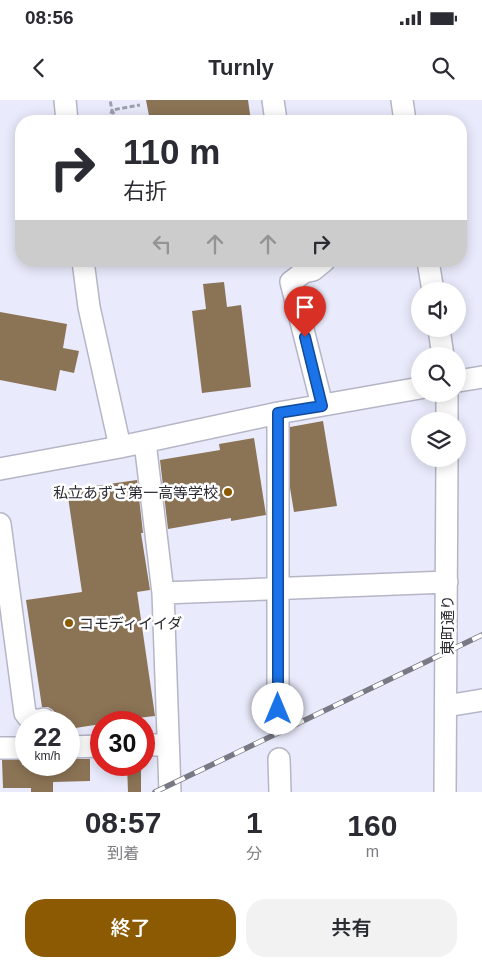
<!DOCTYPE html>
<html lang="ja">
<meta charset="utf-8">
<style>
body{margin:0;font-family:Arial,"Noto Sans JP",sans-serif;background:#f2f2f3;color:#2b2b33;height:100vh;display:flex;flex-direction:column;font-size:19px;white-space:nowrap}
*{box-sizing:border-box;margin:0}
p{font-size:16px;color:#7c7c81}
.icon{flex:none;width:28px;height:28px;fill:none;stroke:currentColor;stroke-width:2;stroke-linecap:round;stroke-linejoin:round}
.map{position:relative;height:692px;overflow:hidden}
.drawer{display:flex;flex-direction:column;background:#fff;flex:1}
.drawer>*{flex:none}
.hud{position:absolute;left:15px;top:15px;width:452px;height:152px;border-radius:20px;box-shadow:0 2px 12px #0003;background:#fff;color:#2b2b33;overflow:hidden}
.fabs{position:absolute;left:411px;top:182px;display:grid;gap:10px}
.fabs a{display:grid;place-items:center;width:55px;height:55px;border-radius:50%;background:#fff;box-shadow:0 2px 12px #0003;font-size:25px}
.speed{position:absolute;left:15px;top:611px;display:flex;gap:10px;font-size:25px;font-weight:700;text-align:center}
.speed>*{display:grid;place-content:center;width:65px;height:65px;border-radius:50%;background:#fff;box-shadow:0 2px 12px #0003;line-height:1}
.speed small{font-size:12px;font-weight:400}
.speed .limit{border:8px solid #d22;background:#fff;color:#111}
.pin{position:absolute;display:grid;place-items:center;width:42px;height:42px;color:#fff;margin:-51px -21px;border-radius:50% 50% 50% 0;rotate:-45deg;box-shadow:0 0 5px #0007}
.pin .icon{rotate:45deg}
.me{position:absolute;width:55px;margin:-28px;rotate:0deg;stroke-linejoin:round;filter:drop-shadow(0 0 4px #0008)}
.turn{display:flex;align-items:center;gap:18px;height:105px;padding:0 25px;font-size:22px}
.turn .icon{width:65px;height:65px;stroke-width:2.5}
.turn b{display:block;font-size:35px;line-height:42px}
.lanes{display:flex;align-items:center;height:48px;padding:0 25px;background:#0003;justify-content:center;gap:25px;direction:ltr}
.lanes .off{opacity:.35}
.eta{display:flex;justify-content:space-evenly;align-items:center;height:85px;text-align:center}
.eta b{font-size:30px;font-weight:600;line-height:35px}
.action{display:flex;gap:10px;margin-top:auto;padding:10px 25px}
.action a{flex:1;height:58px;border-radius:20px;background:#8b5a02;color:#fff;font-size:20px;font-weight:600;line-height:58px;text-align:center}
.action a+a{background:#f2f2f3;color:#2b2b33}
.status{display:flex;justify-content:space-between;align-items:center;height:35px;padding:0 25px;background:#fff;direction:ltr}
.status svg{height:14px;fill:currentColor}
header{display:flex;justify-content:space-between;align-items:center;height:65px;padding:0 25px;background:#fff;font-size:22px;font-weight:600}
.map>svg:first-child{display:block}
.building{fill:#8b7355}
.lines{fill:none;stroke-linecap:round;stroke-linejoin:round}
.minor-casing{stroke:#b4b6c6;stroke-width:24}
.path{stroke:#9e9fac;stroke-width:3;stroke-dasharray:5 2.5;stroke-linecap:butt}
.minor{stroke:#fff;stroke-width:21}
.rail-casing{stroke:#787984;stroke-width:5.5}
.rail{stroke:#fff;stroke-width:4;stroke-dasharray:11;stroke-linecap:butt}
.route-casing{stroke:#114b97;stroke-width:12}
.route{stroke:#1a73e8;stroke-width:9}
.poi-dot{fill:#8b5a02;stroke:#fff;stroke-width:2}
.labels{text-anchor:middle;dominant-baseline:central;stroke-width:5;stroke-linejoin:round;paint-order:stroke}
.poi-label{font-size:15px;fill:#2a2a31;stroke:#fff;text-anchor:end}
.street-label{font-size:15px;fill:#2a2a31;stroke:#fff}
</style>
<div class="status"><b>08:56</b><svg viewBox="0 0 49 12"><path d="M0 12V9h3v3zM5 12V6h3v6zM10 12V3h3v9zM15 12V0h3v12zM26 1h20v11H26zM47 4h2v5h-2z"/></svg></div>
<header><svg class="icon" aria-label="back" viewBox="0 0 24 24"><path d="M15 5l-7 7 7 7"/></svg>Turnly<svg class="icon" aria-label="search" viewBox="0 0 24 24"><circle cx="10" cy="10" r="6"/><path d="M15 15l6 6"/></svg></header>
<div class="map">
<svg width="482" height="692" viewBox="0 0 482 692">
<rect width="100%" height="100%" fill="#e9ebfc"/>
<path class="building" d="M 146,0 L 248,0 L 251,21 L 202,21 L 201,16 L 150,21 Z
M 224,182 L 227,207 L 241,205 L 251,287 L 202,293 L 192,211 L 206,209 L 203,184 Z
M 0,212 L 67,224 L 63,248 L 79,251 L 74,273 L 60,270 L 56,291 L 0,280 Z
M 323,321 L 337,406 L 294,412 L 290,388 L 290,327 Z
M 254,338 L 266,415 L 231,421 L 231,418 L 168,429 L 160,360 L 220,350 L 219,344 Z
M 137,380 L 143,433 L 141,433 L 150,490 L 137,492 L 155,616 L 101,622 L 101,624 L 69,629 L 69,622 L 56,622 L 56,616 L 53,610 L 48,607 L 42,607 L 26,500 L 82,492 L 67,390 Z
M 69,659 L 90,659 L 90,681 L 53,682 L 53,692 L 31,692 L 31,688 L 3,688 L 2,660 L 22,660 L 22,665 L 70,665 Z
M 127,665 L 141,665 L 141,692 L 128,692 Z"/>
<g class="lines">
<defs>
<path id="minor" d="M 65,0 L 67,21
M 273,0 L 276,21
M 402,0 L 405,21
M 83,161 L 89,207 L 120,347
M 302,161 L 304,172 L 291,182 L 322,305
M 428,161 L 433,191
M 304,172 L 313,170 L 324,161
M 439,229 L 443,256
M 458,281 L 482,277
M 278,313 L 278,609
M 447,321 L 447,294
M 145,342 L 163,493 L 170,692
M 0,369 L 120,347 L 278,313 L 420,288
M 0,424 L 25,613 C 30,621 35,621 44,619
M 163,493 L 447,482
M 446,606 L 482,600
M 144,645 L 168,645
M 69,647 L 101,646
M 0,648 L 26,648
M 279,659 L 280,692
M 445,692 L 447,359"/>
</defs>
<use href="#minor" class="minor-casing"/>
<path class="path" d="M 109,21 L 112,10 L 110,0
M 117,21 L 112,10 L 140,5"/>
<use href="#minor" class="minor"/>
<defs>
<path id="rail" d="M 155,692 L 482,535"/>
</defs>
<use href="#rail" class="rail-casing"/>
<use href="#rail" class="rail"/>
</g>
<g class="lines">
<defs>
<path id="route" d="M 278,609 L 278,313 L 322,306 L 305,237"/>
</defs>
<use href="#route" class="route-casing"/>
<use href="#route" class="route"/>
</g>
<g class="poi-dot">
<circle cx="228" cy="392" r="5"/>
<circle cx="69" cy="523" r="5"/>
</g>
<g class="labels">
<g class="poi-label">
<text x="218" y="392">私立あずさ第一高等学校</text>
<text x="79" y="523" text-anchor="start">コモディイイダ</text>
</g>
<g class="street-label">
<text transform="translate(447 525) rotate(-90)">東町通り</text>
</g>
</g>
</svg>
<div class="fabs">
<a><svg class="icon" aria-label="sound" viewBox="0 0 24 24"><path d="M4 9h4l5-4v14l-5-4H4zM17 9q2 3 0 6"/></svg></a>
<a><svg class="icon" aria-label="search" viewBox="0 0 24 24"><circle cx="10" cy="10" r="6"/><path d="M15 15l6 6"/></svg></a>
<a><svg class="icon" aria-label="layers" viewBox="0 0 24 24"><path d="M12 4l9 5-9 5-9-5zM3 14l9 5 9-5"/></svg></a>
</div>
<div class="speed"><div>22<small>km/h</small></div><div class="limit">30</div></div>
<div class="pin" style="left:305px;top:237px;background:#d93025"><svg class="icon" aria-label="arrive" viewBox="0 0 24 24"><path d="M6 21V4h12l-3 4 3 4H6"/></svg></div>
<svg class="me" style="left:278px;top:609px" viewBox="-20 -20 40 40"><circle r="19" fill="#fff"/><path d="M0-13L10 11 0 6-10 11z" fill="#1a73e8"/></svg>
<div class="hud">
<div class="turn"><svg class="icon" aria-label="right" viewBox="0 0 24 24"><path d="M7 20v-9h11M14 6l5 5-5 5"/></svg><div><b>110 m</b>右折</div></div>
<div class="lanes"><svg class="icon off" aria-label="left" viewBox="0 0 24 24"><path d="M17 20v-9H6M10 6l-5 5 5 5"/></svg><svg class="icon off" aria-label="ahead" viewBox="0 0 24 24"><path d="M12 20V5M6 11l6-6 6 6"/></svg><svg class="icon off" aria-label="ahead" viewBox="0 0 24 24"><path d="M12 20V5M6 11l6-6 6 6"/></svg><svg class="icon" aria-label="right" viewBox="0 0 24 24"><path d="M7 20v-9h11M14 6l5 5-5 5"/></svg></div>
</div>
</div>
<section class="drawer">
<div class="eta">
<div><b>08:57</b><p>到着</p></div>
<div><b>1</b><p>分</p></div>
<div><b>160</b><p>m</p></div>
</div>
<div class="action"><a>終了</a><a>共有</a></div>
</section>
